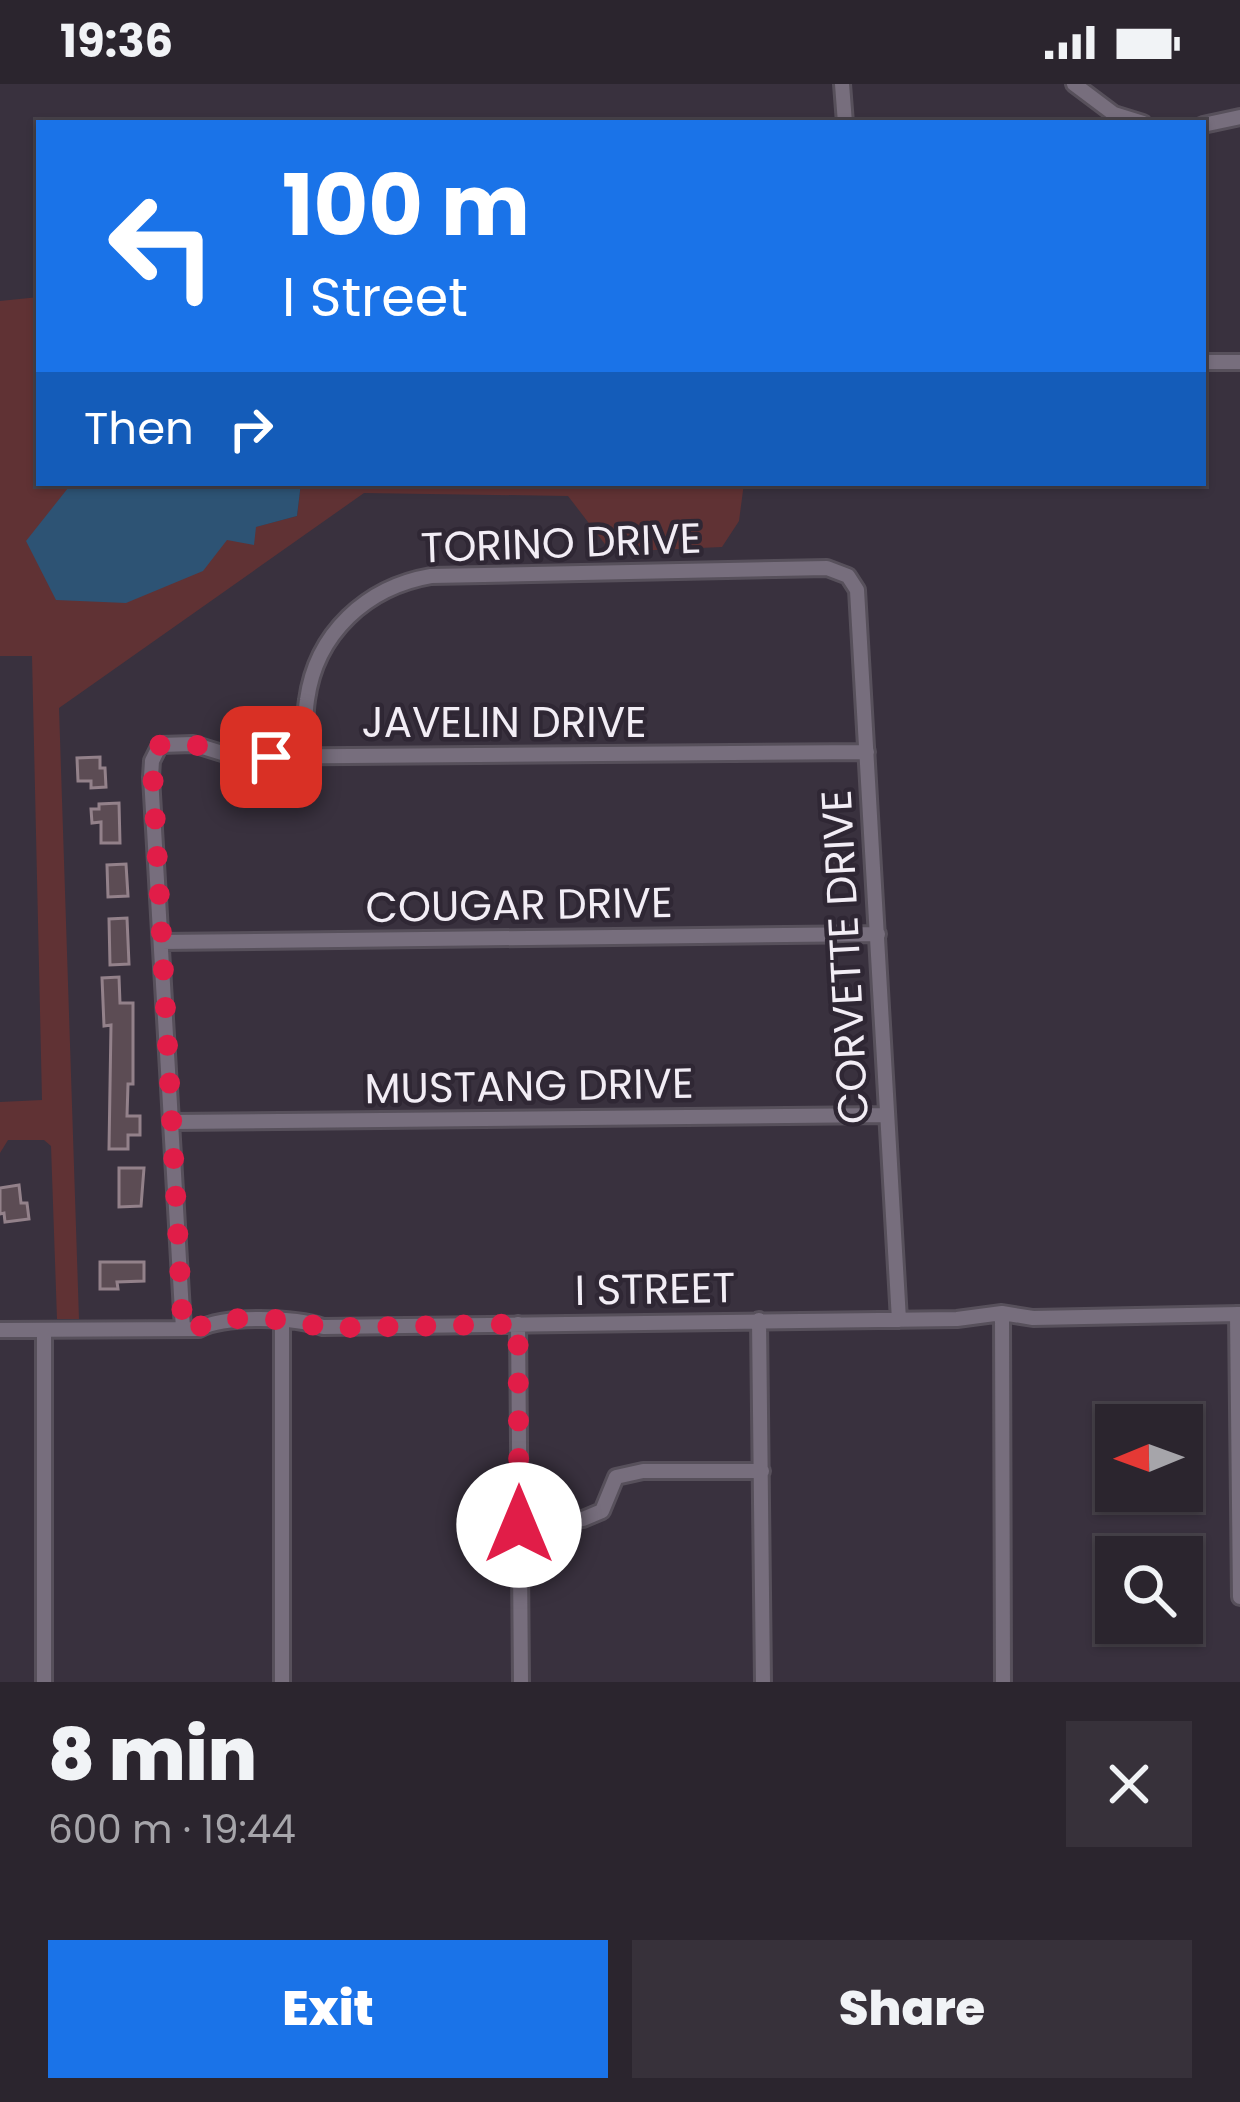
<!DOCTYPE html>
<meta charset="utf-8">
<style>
body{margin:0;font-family:Poppins,sans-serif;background:#37313a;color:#f1f3f6;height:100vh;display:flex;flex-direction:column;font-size:45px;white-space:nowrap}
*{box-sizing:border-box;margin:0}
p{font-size:39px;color:#a6a5aa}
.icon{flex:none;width:66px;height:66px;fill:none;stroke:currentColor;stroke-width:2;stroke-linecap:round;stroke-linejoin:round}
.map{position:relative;height:1598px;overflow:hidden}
.drawer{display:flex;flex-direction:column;background:#2b252e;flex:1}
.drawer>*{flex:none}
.banner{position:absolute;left:36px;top:36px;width:1170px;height:366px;border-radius:0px;box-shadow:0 3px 9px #0004,0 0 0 3px #47424a;background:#1a73e8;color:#fff;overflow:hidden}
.needle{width:78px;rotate:269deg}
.controls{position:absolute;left:1095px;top:1320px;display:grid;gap:24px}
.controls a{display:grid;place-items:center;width:108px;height:108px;border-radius:0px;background:#2b252e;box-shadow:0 3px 9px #0004,0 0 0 3px #47424a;font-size:60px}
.pin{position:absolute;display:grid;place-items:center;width:102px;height:102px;color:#fff;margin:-51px;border-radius:24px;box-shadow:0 6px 18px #0006}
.me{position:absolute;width:132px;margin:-66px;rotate:0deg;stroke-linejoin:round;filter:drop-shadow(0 0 9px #0008)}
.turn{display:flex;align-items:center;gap:42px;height:252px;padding:0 48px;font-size:54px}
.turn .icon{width:156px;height:156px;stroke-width:2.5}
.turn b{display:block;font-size:84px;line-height:102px}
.then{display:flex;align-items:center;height:114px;padding:0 48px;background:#0003;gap:24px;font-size:45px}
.round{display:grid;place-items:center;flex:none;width:126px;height:126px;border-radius:0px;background:#37313a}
.headline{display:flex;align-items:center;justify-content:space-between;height:204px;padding:0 48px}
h1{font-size:72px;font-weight:800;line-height:90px}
.cta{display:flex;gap:24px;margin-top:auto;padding:24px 48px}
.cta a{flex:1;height:138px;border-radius:0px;background:#1a73e8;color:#fff;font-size:48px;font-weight:800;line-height:138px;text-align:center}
.cta a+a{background:#37313a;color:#f1f3f6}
.status{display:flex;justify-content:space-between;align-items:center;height:84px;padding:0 60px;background:#2b252e;direction:ltr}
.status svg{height:33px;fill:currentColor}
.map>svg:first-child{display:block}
.green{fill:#603234}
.water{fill:#2d5374}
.building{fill:#5c4c54;stroke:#93818a;stroke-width:3}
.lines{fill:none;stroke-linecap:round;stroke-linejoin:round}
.minor-casing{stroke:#57505b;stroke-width:20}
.minor{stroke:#776e7d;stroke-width:14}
.route{stroke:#e11d48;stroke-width:21;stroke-dasharray:0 37.8}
.labels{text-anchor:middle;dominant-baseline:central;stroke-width:9;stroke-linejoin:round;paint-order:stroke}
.street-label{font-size:42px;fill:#f2edf5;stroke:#2f2734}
</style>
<div class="status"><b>19:36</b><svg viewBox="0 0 49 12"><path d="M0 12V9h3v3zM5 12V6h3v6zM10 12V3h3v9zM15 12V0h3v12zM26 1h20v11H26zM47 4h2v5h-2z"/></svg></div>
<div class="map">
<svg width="1240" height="1598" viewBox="0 0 1240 1598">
<rect width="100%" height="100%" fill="#39313e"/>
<path class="green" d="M 39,213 L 39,399 L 72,399 L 68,407 L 227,456 L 255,443 L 297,432 L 301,399 L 744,399 L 739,437 L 722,463 L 611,468 L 568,412 L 364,409 L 59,624 L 79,1235 L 57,1235 L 51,1062 L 44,1056 L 8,1056 L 0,1069 L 0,1018 L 42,1016 L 32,572 L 0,572 L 0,217 Z"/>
<path class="water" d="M 72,399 L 301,399 L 297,432 L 256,443 L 254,461 L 227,456 L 203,487 L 126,519 L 56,516 L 26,457 Z"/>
<path class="building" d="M 100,673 L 100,684 L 105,684 L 106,703 L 91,704 L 91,697 L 78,697 L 77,674 Z
M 119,719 L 120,759 L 101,759 L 101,738 L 92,739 L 91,725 L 99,725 L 99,720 Z
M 126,780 L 128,812 L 108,813 L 107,781 Z
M 127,834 L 129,880 L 110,881 L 109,835 Z
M 119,893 L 120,919 L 133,919 L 133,1000 L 128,1000 L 127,1032 L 140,1032 L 140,1051 L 128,1051 L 128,1065 L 109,1065 L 111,941 L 104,942 L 102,894 Z
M 119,1084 L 144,1084 L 141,1122 L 119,1123 Z
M 19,1101 L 21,1119 L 27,1119 L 29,1135 L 5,1138 L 4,1129 L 0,1130 L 0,1104 Z
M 100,1178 L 144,1178 L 144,1197 L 117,1198 L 118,1205 L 100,1205 Z"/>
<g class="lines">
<defs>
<path id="minor" d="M 842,0 L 845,39
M 1074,0 L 1114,30 L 1143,39
M 1203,41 L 1240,33
M 1203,278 L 1240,278
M 160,661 L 193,660 L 235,673 L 867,668
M 160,661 L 152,677 L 151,693 L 183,1245
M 306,673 C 306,654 304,634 307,616 C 316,549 367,503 431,492 L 827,484 L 848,492 L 857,506 L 899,1236
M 161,858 L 878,850
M 173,1038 L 886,1031
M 1002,1229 L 1003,1598
M 1237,1230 L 1240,1513
M 759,1236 L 763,1598
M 518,1240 L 521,1598
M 0,1246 L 199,1245 C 225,1231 295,1233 323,1243 L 957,1235 L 1002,1229 L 1033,1234 L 1240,1230
M 44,1246 L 44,1598
M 519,1440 L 583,1435 L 602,1427 L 616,1393 L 643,1387 L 762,1387
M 282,1598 L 282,1237"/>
</defs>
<use href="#minor" class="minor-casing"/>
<use href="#minor" class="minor"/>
</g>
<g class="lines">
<path class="route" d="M 271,673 L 236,674 L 193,660 L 160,661 L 152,677 L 183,1245 C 196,1245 200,1242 212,1238 C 235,1231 301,1235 322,1244 L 518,1240 L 519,1441"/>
</g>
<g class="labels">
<g class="street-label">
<text transform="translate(561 459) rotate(-2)">TORINO DRIVE</text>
<text x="504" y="638">JAVELIN DRIVE</text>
<text transform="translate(519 821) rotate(-1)">COUGAR DRIVE</text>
<text transform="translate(845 873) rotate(-93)">CORVETTE DRIVE</text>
<text transform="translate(529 1002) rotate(-1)">MUSTANG DRIVE</text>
<text transform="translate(655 1205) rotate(-1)">I STREET</text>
</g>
</g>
</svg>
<div class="controls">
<a><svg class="needle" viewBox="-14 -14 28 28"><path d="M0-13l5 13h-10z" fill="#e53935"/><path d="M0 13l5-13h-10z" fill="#a6a5aa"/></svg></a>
<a><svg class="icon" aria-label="search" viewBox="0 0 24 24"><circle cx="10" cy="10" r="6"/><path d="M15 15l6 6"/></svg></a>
</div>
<div class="pin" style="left:271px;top:673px;background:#d93025"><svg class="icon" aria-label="arrive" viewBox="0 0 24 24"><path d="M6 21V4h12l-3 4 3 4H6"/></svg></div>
<svg class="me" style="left:519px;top:1441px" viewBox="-20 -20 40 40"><circle r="19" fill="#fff"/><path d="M0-13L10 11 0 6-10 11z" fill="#e11d48"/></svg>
<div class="banner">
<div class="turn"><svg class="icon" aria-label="left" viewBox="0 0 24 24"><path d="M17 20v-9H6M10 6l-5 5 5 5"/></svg><div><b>100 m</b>I Street</div></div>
<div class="then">Then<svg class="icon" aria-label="right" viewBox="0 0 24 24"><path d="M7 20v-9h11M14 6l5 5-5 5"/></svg></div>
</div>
</div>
<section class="drawer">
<div class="headline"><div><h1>8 min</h1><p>600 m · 19:44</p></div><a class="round"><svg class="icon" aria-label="close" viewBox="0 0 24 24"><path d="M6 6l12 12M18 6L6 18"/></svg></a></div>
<div class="cta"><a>Exit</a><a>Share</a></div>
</section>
